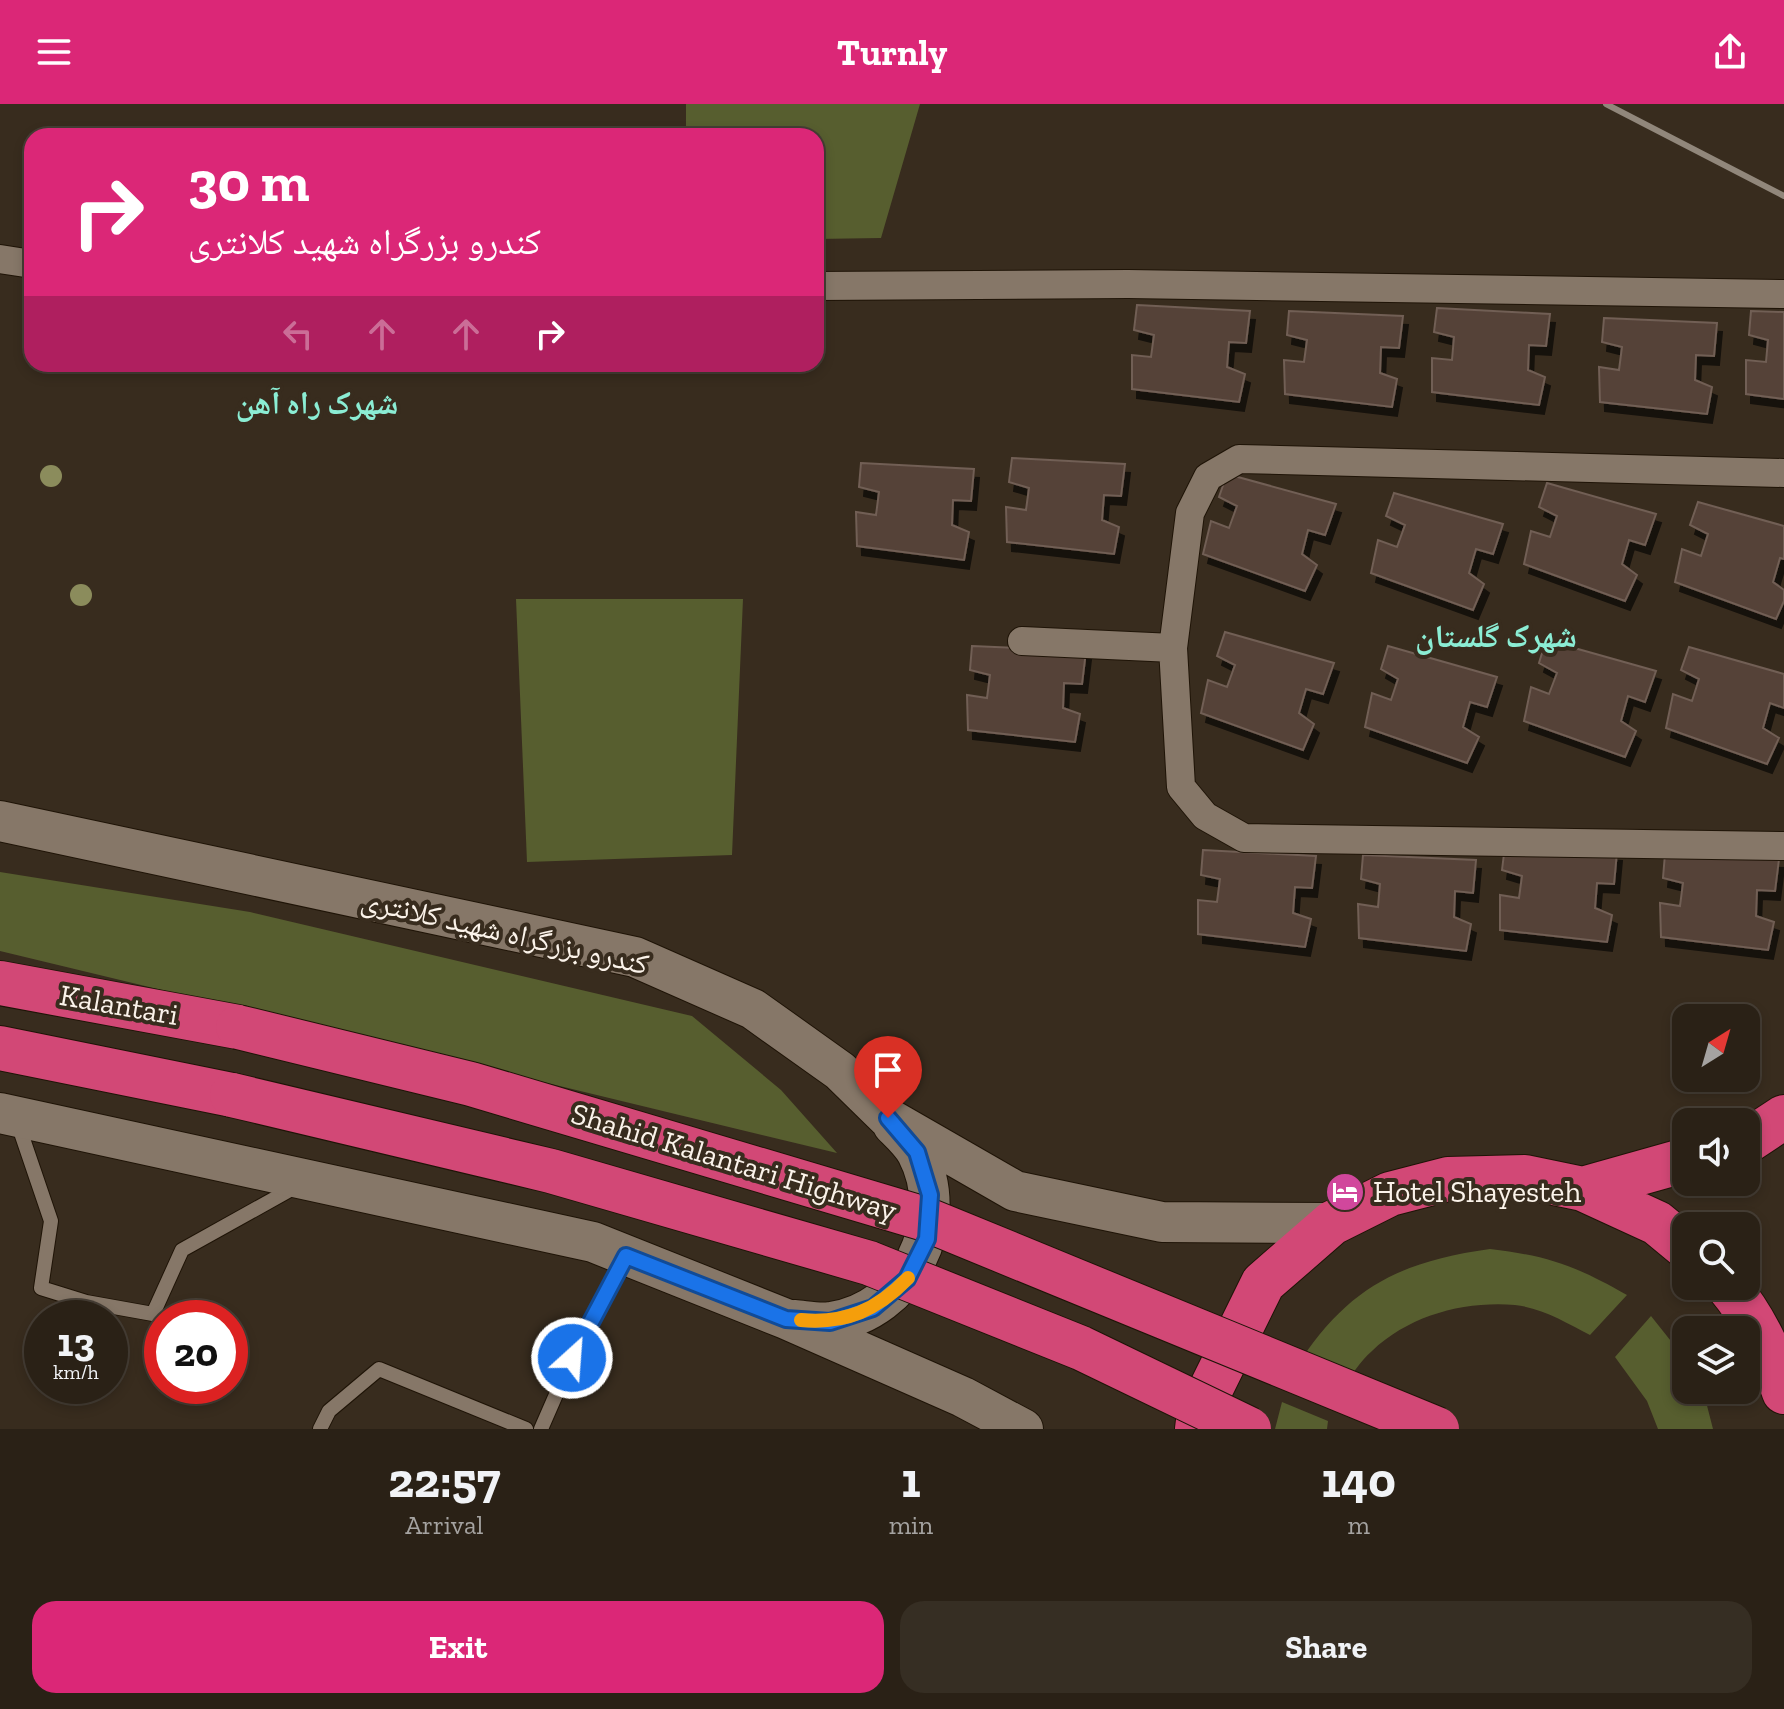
<!DOCTYPE html>
<meta charset="utf-8">
<style>
body{margin:0;font-family:"Zilla Slab","Noto Naskh Arabic",serif;background:#362e23;color:#f1f3f6;height:100vh;display:flex;flex-direction:column;font-size:30px;white-space:nowrap}
*{box-sizing:border-box;margin:0}
p{font-size:26px;color:#a5a3a1}
.icon{flex:none;width:44px;height:44px;fill:none;stroke:currentColor;stroke-width:2;stroke-linecap:round;stroke-linejoin:round}
.map{position:relative;height:1325px;overflow:hidden}
.sheet{display:flex;flex-direction:column;background:#2a2116;flex:1}
.sheet>*{flex:none}
.banner{position:absolute;left:24px;top:24px;width:800px;height:244px;border-radius:24px;box-shadow:0 4px 12px #0003,0 0 0 2px #463e35;background:#db2777;color:#fff;overflow:hidden}
.needle{width:52px;rotate:37deg}
.controls{position:absolute;left:1672px;top:900px;display:grid;gap:16px}
.controls a{display:grid;place-items:center;width:88px;height:88px;border-radius:16px;background:#2a2116;box-shadow:0 4px 12px #0003,0 0 0 2px #463e35;font-size:40px}
.speed{position:absolute;left:24px;top:1196px;display:flex;gap:16px;font-size:40px;font-weight:700;text-align:center}
.speed>*{display:grid;place-content:center;width:104px;height:104px;border-radius:50%;background:#2a2116;box-shadow:0 4px 12px #0003,0 0 0 2px #463e35;line-height:1}
.speed small{font-size:20px;font-weight:400}
.speed .limit{border:12px solid #d22;background:#fff;color:#111}
.pin{position:absolute;display:grid;place-items:center;width:68px;height:68px;color:#fff;margin:-82px -34px;border-radius:50% 50% 50% 0;rotate:-45deg;box-shadow:0 0 8px #0007}
.pin .icon{rotate:45deg}
.me{position:absolute;width:88px;margin:-44px;rotate:26deg;stroke-linejoin:round;filter:drop-shadow(0 0 6px #0008)}
.turn{display:flex;align-items:center;gap:28px;height:168px;padding:0 32px;font-size:36px}
.turn .icon{width:104px;height:104px;stroke-width:2.5}
.turn b{display:block;font-size:56px;line-height:68px}
.lanes{display:flex;align-items:center;height:76px;padding:0 32px;background:#0003;justify-content:center;gap:40px;direction:ltr}
.lanes .off{opacity:.35}
.eta{display:flex;justify-content:space-evenly;align-items:center;height:136px;text-align:center}
.eta b{font-size:48px;font-weight:800;line-height:56px}
.action{display:flex;gap:16px;margin-top:auto;padding:16px 32px}
.action a{flex:1;height:92px;border-radius:24px;background:#db2777;color:#fff;font-size:32px;font-weight:800;line-height:92px;text-align:center}
.action a+a{background:#362e23;color:#f1f3f6}
header{display:flex;justify-content:space-between;align-items:center;height:104px;padding:0 32px;background:#db2777;color:#fff;font-size:36px;font-weight:800}
.map>svg:first-child{display:block}
.green{fill:#575e2f}
.building{fill:#544238;stroke:#715e54;stroke-width:2;filter:url(#shadow)}
.lines{fill:none;stroke-linecap:round;stroke-linejoin:round}
.lane-casing{stroke:#1f1407;stroke-width:16}
.street-casing{stroke:#1f1407;stroke-width:30}
.secondary-casing{stroke:#1f1407;stroke-width:42}
.highway-casing{stroke:#1f1407;stroke-width:46}
.lane{stroke:#867768;stroke-width:14}
.street{stroke:#867768;stroke-width:28}
.secondary{stroke:#867768;stroke-width:40}
.highway{stroke:#d24876;stroke-width:44}
.rail{stroke:#91877b;stroke-width:6}
.highway-bridge-casing{stroke:#1f1407;stroke-width:46;stroke-linecap:butt}
.highway-bridge{stroke:#d24876;stroke-width:44}
.tree{fill:#8b8c5c}
.route-casing{stroke:#114b97;stroke-width:20}
.route{stroke:#1a73e8;stroke-width:14}
.slow{stroke:#f59e0b;stroke-width:14}
.labels{text-anchor:middle;dominant-baseline:central;stroke-width:8;stroke-linejoin:round;paint-order:stroke}
.street-label{font-size:30px;fill:#fbf3ea;stroke:#382c1e}
.poi-label{font-size:30px;fill:#fbf3ea;stroke:#382c1e;text-anchor:start}
.neighbourhood-label{font-size:32px;font-weight:bold;fill:#8bedd4;stroke:#382c1e}
</style>
<header><svg class="icon" aria-label="menu" viewBox="0 0 24 24"><path d="M4 6h16M4 12h16M4 18h16"/></svg>Turnly<svg class="icon" aria-label="share" viewBox="0 0 24 24"><path d="M12 15V3M7 8l5-5 5 5M5 13v7h14v-7"/></svg></header>
<div class="map">
<svg width="1784" height="1325" viewBox="0 0 1784 1325">
<defs>
<filter id="shadow"><feDropShadow dx="5" dy="9" stdDeviation="0" flood-color="#0009"/></filter>
</defs>
<rect width="100%" height="100%" fill="#382c1e"/>
<path class="green" d="M 686,0 L 920,0 L 881,134 L 816,135 L 816,32 L 686,32 Z
M 516,495 L 743,495 L 732,751 L 527,758 Z
M 0,768 L 250,808 L 692,912 L 781,986 L 837,1049 L 0,847 Z
M 1490,1145 C 1549,1152 1576,1162 1627,1191 L 1590,1231 C 1567,1219 1542,1204 1515,1201 C 1464,1197 1410,1211 1372,1247 C 1360,1257 1351,1273 1341,1285 L 1295,1265 C 1346,1185 1397,1158 1490,1145 Z
M 1651,1212 L 1686,1256 L 1686,1286 L 1703,1286 L 1713,1325 L 1658,1325 L 1647,1297 L 1615,1253 Z
M 1282,1298 L 1328,1317 L 1327,1325 L 1275,1325 Z"/>
<path class="building" d="M 1137,201 L 1250,207 L 1246,239 L 1229,238 L 1227,263 L 1245,270 L 1239,298 L 1132,285 L 1132,251 L 1151,253 L 1154,231 L 1134,226 Z
M 1437,204 L 1550,210 L 1546,242 L 1529,241 L 1528,266 L 1545,273 L 1539,301 L 1432,288 L 1432,254 L 1452,256 L 1454,233 L 1434,228 Z
M 1289,207 L 1403,212 L 1399,244 L 1381,243 L 1380,269 L 1397,275 L 1392,303 L 1285,290 L 1284,256 L 1304,258 L 1307,236 L 1287,231 Z
M 1751,207 L 1784,208 L 1784,295 L 1746,290 L 1746,256 L 1766,258 L 1768,236 L 1749,231 Z
M 1604,214 L 1717,219 L 1714,252 L 1696,251 L 1695,276 L 1712,283 L 1707,310 L 1600,298 L 1599,263 L 1619,266 L 1622,243 L 1602,238 Z
M 1012,354 L 1125,360 L 1121,392 L 1104,391 L 1102,416 L 1119,423 L 1114,450 L 1007,438 L 1006,403 L 1026,406 L 1029,384 L 1009,378 Z
M 861,359 L 974,365 L 971,397 L 953,396 L 952,421 L 969,428 L 964,456 L 857,442 L 856,408 L 876,411 L 879,388 L 859,383 Z
M 1227,370 L 1336,400 L 1325,431 L 1308,426 L 1302,450 L 1317,461 L 1305,487 L 1203,450 L 1211,417 L 1229,424 L 1237,402 L 1219,393 Z
M 1547,379 L 1656,410 L 1645,441 L 1629,436 L 1622,460 L 1637,471 L 1625,497 L 1524,460 L 1531,427 L 1550,433 L 1557,412 L 1539,403 Z
M 1394,389 L 1503,420 L 1493,450 L 1476,445 L 1469,469 L 1484,480 L 1473,506 L 1371,469 L 1378,436 L 1397,443 L 1405,421 L 1386,412 Z
M 1698,398 L 1784,422 L 1784,455 L 1780,454 L 1773,478 L 1784,486 L 1784,497 L 1776,515 L 1675,478 L 1682,445 L 1701,452 L 1708,430 L 1690,421 Z
M 1225,528 L 1334,559 L 1323,590 L 1306,585 L 1299,609 L 1314,620 L 1303,646 L 1201,609 L 1208,576 L 1227,583 L 1235,561 L 1217,552 Z
M 1546,536 L 1656,567 L 1645,598 L 1628,592 L 1621,617 L 1636,627 L 1625,653 L 1524,617 L 1531,583 L 1549,590 L 1557,569 L 1539,559 Z
M 972,542 L 1086,547 L 1082,580 L 1064,579 L 1063,604 L 1080,610 L 1075,638 L 968,626 L 967,591 L 987,594 L 990,571 L 970,566 Z
M 1388,542 L 1497,573 L 1487,603 L 1470,598 L 1463,623 L 1479,633 L 1467,659 L 1365,623 L 1372,589 L 1391,596 L 1398,575 L 1381,565 Z
M 1689,543 L 1784,570 L 1784,604 L 1770,599 L 1763,624 L 1779,634 L 1767,660 L 1666,624 L 1673,590 L 1692,597 L 1699,575 L 1681,566 Z
M 1505,742 L 1617,748 L 1614,780 L 1597,779 L 1595,804 L 1612,811 L 1607,838 L 1500,826 L 1500,791 L 1519,794 L 1522,772 L 1502,766 Z
M 1203,746 L 1316,752 L 1312,784 L 1295,783 L 1293,809 L 1311,815 L 1305,843 L 1198,830 L 1198,796 L 1217,798 L 1220,775 L 1201,771 Z
M 1665,750 L 1779,755 L 1775,787 L 1757,786 L 1756,812 L 1774,818 L 1768,846 L 1661,833 L 1660,799 L 1680,802 L 1683,779 L 1663,774 Z
M 1363,751 L 1476,756 L 1473,789 L 1455,787 L 1454,813 L 1471,820 L 1466,847 L 1359,834 L 1358,800 L 1378,803 L 1380,780 L 1361,775 Z"/>
<g class="lines">
<defs>
<path id="lane" d="M 18,1020 L 51,1117 L 41,1184 L 86,1198 L 153,1210 L 182,1146 L 297,1082
M 320,1325 L 329,1307 L 379,1265 L 526,1325
M 541,1325 L 582,1231 L 626,1152"/>
<path id="street" d="M 0,155 L 32,160
M 816,182 L 1128,180 L 1784,190
M 1784,369 L 1239,355 L 1208,373 L 1190,409 L 1173,544 L 1181,683 L 1205,712 L 1244,734 L 1784,742
M 1022,537 L 1173,544"/>
<path id="secondary" d="M 0,717 L 635,853 L 753,905 L 840,967 L 888,1014 L 1015,1087 L 1162,1118 L 1332,1119
M 0,1009 L 593,1138 L 786,1215 L 963,1293 L 1023,1325
M 794,1216 C 806,1217 820,1220 831,1218 C 908,1207 953,1118 917,1049 C 912,1039 901,1029 893,1021"/>
<path id="highway" d="M 0,879 L 238,923
M 0,944 L 232,991
M 1746,1038 L 1784,1013
M 1583,1085 L 1686,1056
M 1728,1182 C 1754,1213 1772,1251 1784,1288
M 1197,1325 L 1199,1309 L 1263,1179 L 1332,1119 L 1390,1090 L 1448,1075 L 1525,1073 L 1583,1085 L 1657,1119 L 1686,1143"/>
</defs>
<use href="#lane" class="lane-casing"/>
<use href="#street" class="street-casing"/>
<use href="#secondary" class="secondary-casing"/>
<use href="#highway" class="highway-casing"/>
<use href="#lane" class="lane"/>
<use href="#street" class="street"/>
<use href="#secondary" class="secondary"/>
<use href="#highway" class="highway"/>
<path class="rail" d="M 1606,0 L 1784,92"/>
<defs>
<path id="highway-bridge" d="M 238,923 L 471,980 L 925,1115 L 1437,1325
M 232,991 L 551,1067 L 869,1159 L 1081,1244 L 1249,1325"/>
</defs>
<use href="#highway-bridge" class="highway-bridge-casing"/>
<use href="#highway-bridge" class="highway-bridge"/>
</g>
<g class="tree">
<circle cx="51" cy="372" r="11"/>
<circle cx="81" cy="491" r="11"/>
</g>
<g class="lines">
<defs>
<path id="route" d="M 572,1254 L 626,1152 L 786,1215 L 830,1218 L 873,1204 L 907,1175 L 927,1135 L 930,1091 L 917,1048 L 888,1014"/>
</defs>
<use href="#route" class="route-casing"/>
<use href="#route" class="route"/>
<path class="slow" d="M 801,1216 C 846,1220 877,1206 908,1174"/>
</g>
<defs>
<symbol id="hotel-disc" viewBox="-11 -11 22 22"><circle r="9.5" fill="#d1479c" stroke="#382c1e"/><path d="M-6-4.5h1.5V1H6V5H4.5V3h-9V5H-6ZM-4 0a1.8 1.8 0 1 1 3.6 0ZM.5 0V-2.5h3Q6-2.5 6 0Z" fill="#fff"/></symbol>
</defs>
<g fill-rule="evenodd">
<use href="#hotel-disc" x="1323" y="1066" width="44" height="44"/>
</g>
<g class="labels">
<g class="street-label">
<text transform="translate(505 828) rotate(13)">کندرو بزرگراه شهید کلانتری</text>
<text transform="translate(119 901) rotate(10)">Kalantari</text>
<text transform="translate(734 1058) rotate(17)">Shahid Kalantari Highway</text>
</g>
<g class="poi-label">
<text x="1373" y="1088">Hotel Shayesteh</text>
</g>
<g class="neighbourhood-label">
<text x="317" y="299">شهرک راه آهن</text>
<text x="1496" y="532">شهرک گلستان</text>
</g>
</g>
</svg>
<div class="controls">
<a><svg class="needle" viewBox="-14 -14 28 28"><path d="M0-13l5 13h-10z" fill="#e53935"/><path d="M0 13l5-13h-10z" fill="#a5a3a1"/></svg></a>
<a><svg class="icon" aria-label="sound" viewBox="0 0 24 24"><path d="M4 9h4l5-4v14l-5-4H4zM17 9q2 3 0 6"/></svg></a>
<a><svg class="icon" aria-label="search" viewBox="0 0 24 24"><circle cx="10" cy="10" r="6"/><path d="M15 15l6 6"/></svg></a>
<a><svg class="icon" aria-label="layers" viewBox="0 0 24 24"><path d="M12 4l9 5-9 5-9-5zM3 14l9 5 9-5"/></svg></a>
</div>
<div class="speed"><div>13<small>km/h</small></div><div class="limit">20</div></div>
<div class="pin" style="left:888px;top:1014px;background:#d93025"><svg class="icon" aria-label="arrive" viewBox="0 0 24 24"><path d="M6 21V4h12l-3 4 3 4H6"/></svg></div>
<svg class="me" style="left:572px;top:1254px" viewBox="-20 -20 40 40"><circle r="17" fill="#1a73e8" stroke="#fff" stroke-width="3"/><path d="M0-11L8 9 0 5-8 9z" fill="#fff"/></svg>
<div class="banner">
<div class="turn"><svg class="icon" aria-label="right" viewBox="0 0 24 24"><path d="M7 20v-9h11M14 6l5 5-5 5"/></svg><div><b>30 m</b>کندرو بزرگراه شهید کلانتری</div></div>
<div class="lanes"><svg class="icon off" aria-label="left" viewBox="0 0 24 24"><path d="M17 20v-9H6M10 6l-5 5 5 5"/></svg><svg class="icon off" aria-label="ahead" viewBox="0 0 24 24"><path d="M12 20V5M6 11l6-6 6 6"/></svg><svg class="icon off" aria-label="ahead" viewBox="0 0 24 24"><path d="M12 20V5M6 11l6-6 6 6"/></svg><svg class="icon" aria-label="right" viewBox="0 0 24 24"><path d="M7 20v-9h11M14 6l5 5-5 5"/></svg></div>
</div>
</div>
<section class="sheet">
<div class="eta">
<div><b>22:57</b><p>Arrival</p></div>
<div><b>1</b><p>min</p></div>
<div><b>140</b><p>m</p></div>
</div>
<div class="action"><a>Exit</a><a>Share</a></div>
</section>
